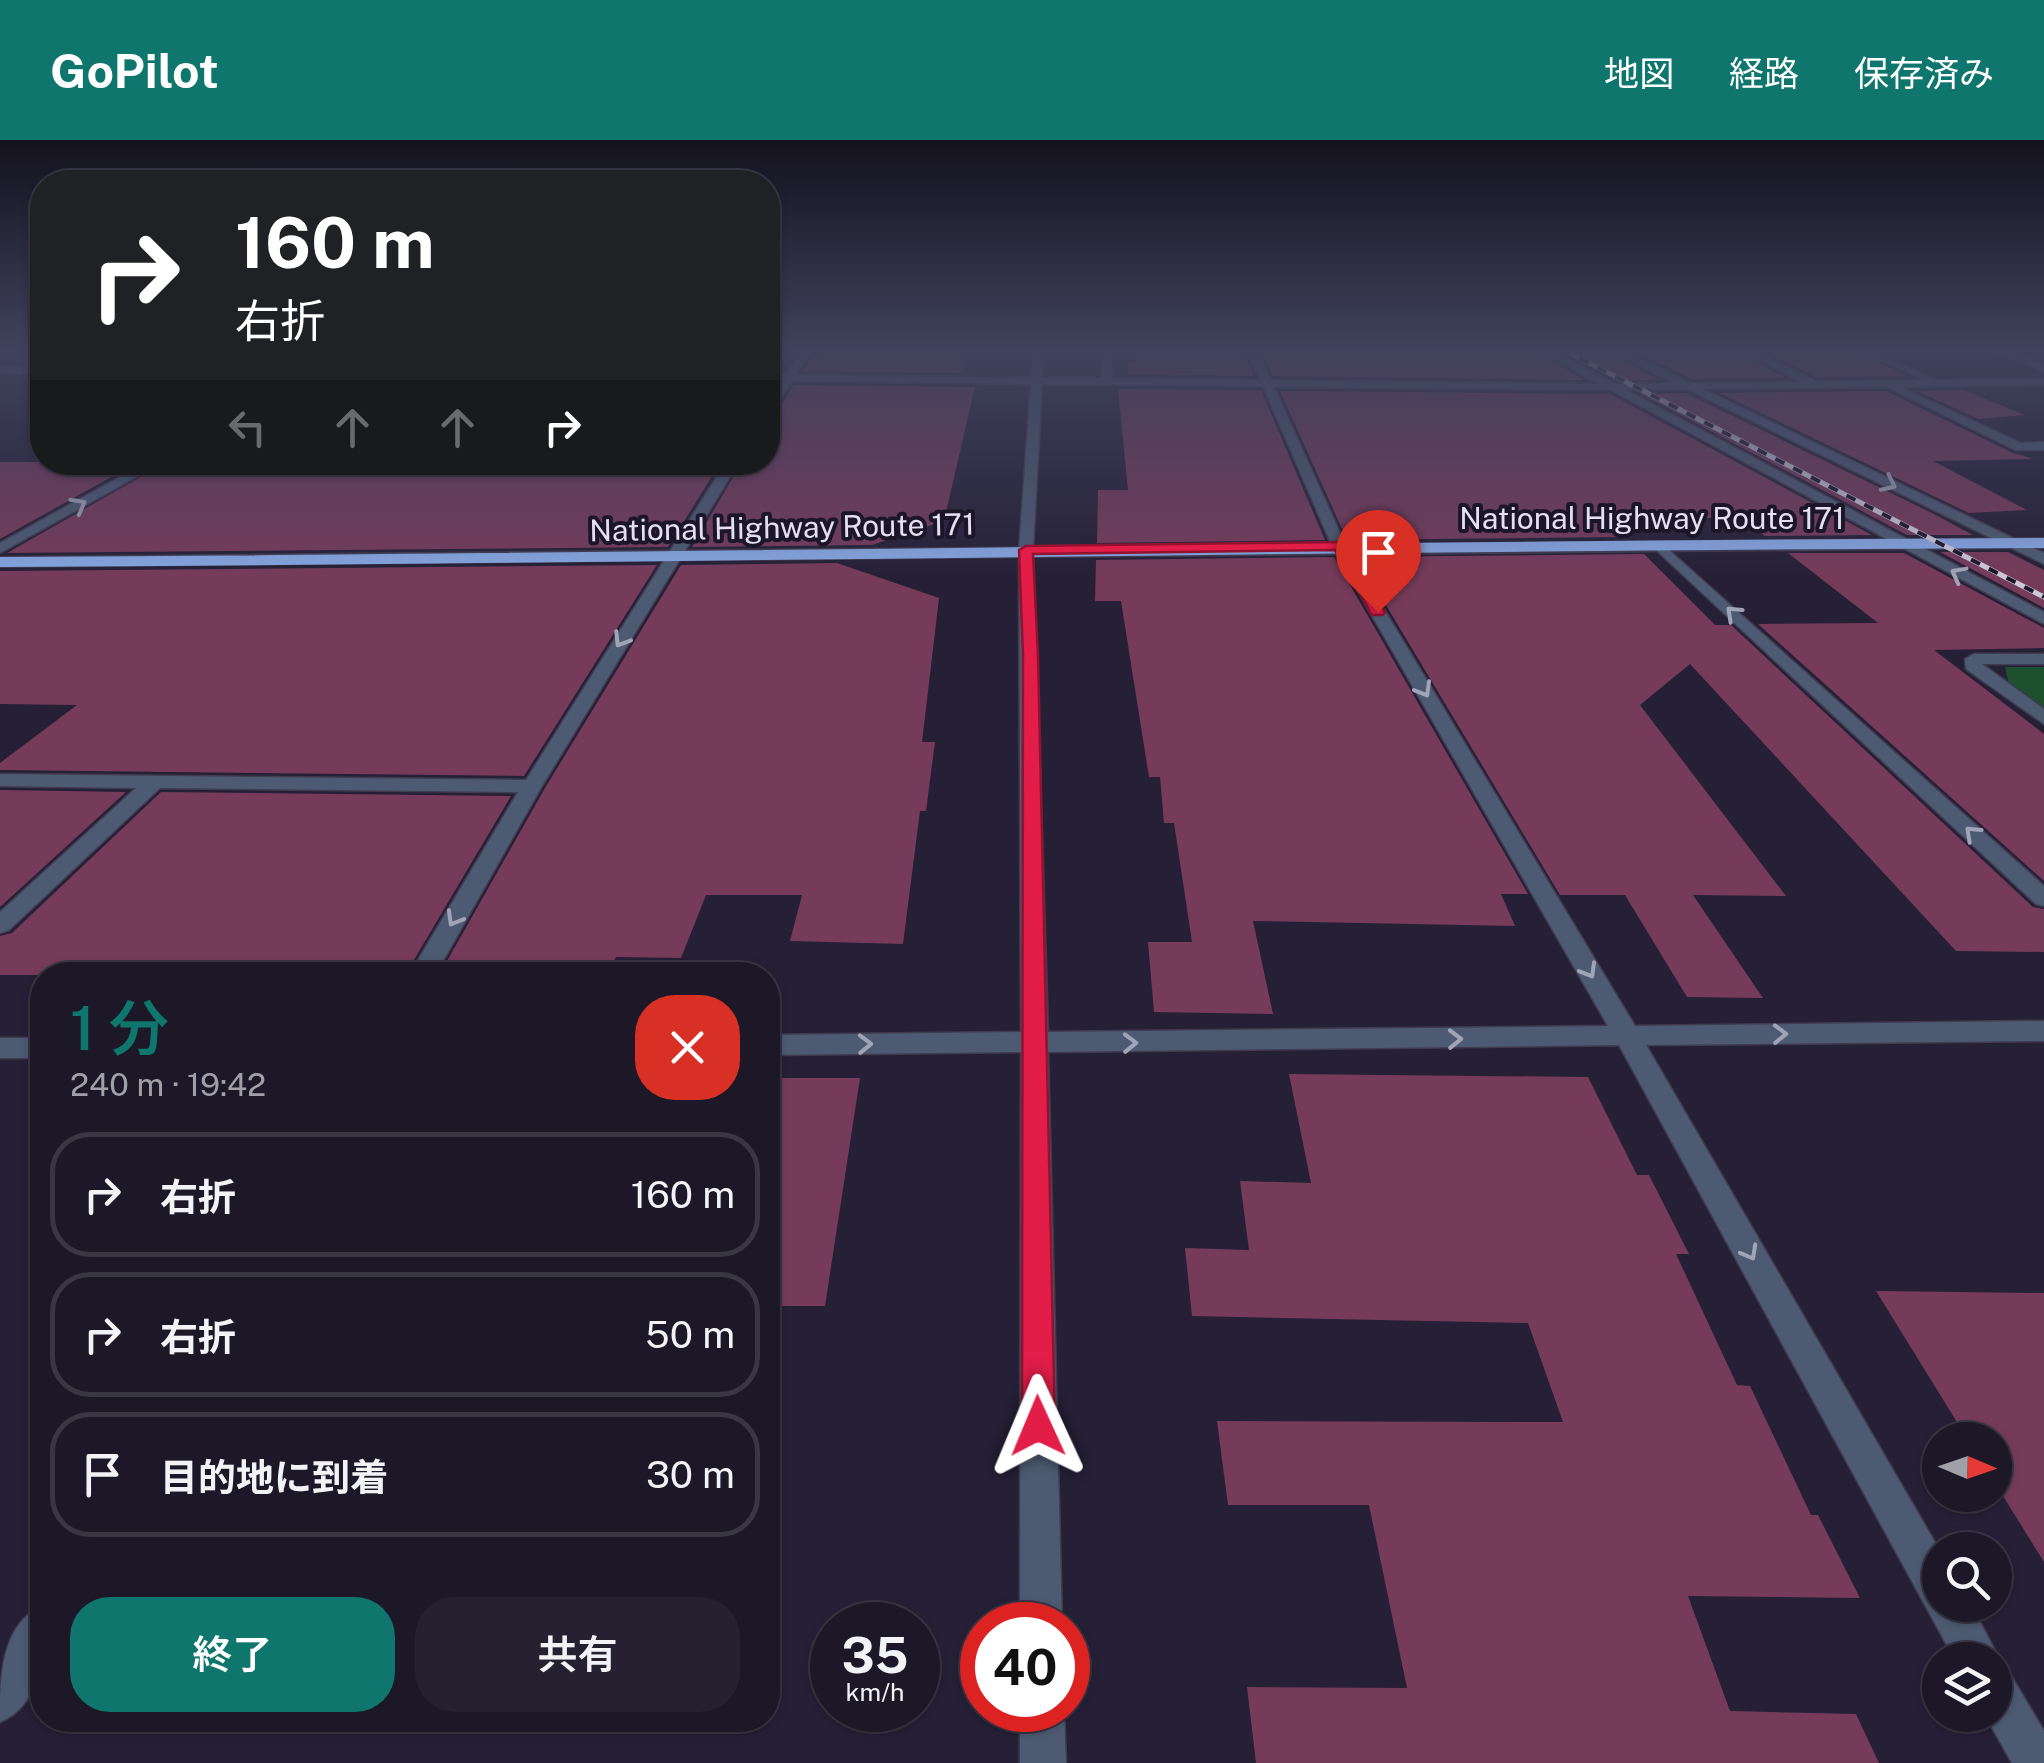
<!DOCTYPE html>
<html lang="ja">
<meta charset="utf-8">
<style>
body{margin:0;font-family:"Public Sans","Noto Sans JP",sans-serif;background:#252130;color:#f1f3f6;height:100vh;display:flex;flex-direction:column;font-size:38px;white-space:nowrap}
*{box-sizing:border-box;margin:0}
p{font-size:32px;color:#a0a0a8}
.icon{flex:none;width:55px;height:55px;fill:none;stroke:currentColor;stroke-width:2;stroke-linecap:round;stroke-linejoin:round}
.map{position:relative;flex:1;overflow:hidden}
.panel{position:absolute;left:30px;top:822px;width:750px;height:770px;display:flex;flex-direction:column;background:#1c1828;border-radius:40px;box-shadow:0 2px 8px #0004,0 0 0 2px #3a3745}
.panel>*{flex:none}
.guide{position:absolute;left:30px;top:30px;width:750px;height:305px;border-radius:40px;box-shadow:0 2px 8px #0004,0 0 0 2px #3a3745;background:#202124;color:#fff;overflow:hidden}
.needle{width:65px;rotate:92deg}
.tools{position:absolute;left:1922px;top:1282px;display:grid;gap:20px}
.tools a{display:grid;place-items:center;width:90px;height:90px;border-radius:50%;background:#1c1828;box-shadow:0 2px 8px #0004,0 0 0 2px #3a3745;font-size:50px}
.speed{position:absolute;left:810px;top:1462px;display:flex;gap:20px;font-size:50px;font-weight:700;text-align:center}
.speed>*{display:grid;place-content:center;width:130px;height:130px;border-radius:50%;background:#1c1828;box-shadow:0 2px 8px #0004,0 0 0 2px #3a3745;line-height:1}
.speed small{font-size:25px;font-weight:400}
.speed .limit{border:15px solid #d22;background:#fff;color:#111}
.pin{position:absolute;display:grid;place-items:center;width:85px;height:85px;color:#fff;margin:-102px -42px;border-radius:50% 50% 50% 0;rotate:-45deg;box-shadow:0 0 10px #0007}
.pin .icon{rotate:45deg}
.me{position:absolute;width:110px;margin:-55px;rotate:359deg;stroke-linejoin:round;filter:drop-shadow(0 0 8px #0008)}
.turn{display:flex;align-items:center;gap:35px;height:210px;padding:0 40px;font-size:45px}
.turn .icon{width:130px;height:130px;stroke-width:2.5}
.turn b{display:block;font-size:70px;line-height:85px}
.lanes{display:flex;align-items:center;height:95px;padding:0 40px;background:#0003;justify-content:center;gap:50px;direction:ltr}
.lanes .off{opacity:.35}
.round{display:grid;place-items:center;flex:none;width:105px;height:105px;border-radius:40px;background:#252130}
.head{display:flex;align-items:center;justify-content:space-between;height:170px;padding:0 40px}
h1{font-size:60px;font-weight:600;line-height:75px;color:#0f766e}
.action{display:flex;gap:20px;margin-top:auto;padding:20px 40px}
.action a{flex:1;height:115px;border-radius:40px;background:#0f766e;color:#fff;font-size:40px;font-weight:600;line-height:115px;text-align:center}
.action a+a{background:#252130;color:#f1f3f6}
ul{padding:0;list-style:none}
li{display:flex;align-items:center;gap:30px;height:125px;margin:0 20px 15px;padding:0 20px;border:5px solid #3a3745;border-radius:40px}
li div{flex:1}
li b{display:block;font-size:38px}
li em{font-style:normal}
header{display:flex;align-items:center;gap:60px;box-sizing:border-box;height:140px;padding:0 50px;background:#0f766e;color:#fff}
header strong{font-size:48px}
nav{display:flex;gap:55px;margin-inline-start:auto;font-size:35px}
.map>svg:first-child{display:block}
.green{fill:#1e4f2f}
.building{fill:#763b5b}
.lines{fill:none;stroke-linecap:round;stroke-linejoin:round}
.minor-casing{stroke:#403b50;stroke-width:3}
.highway-casing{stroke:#403b50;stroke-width:2}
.minor{fill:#4d5b72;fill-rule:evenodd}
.highway{fill:#86a6e0;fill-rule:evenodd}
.rail-casing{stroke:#ccc9d9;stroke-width:5}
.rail{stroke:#1c162b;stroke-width:4;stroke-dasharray:10;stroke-linecap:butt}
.oneway{stroke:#a0a4b7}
.route{fill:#e11d48;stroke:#92132f;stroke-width:2.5}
.labels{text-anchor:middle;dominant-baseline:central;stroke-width:8;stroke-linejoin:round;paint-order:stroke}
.far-street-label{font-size:30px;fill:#e3e0ef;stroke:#1c162b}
</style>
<header>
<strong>GoPilot</strong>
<nav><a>地図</a><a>経路</a><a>保存済み</a></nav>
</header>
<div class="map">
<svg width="2044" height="1623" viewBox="0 0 2044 1623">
<rect width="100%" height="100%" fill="#252036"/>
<path class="green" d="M 2005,527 L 2044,527 L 2044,570 L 2009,545 Z"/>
<path class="building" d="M 831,209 L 921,209 L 968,211 L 961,233 L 803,231 L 813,216 L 826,216 Z
M 1273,209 L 1533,209 L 1584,240 L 1273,236 L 1262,212 Z
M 1559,209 L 1603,209 L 1659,240 L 1616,240 Z
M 1630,209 L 1734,209 L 1786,238 L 1691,239 Z
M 1760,209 L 1852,209 L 1907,236 L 1816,237 Z
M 1135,210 L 1244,211 L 1254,236 L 1128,234 L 1127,222 L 1137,222 Z
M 794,245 L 975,247 L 944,381 L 872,405 L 692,407 L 742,322 L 768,322 L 768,276 L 775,274 Z
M 1118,249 L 1261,250 L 1325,400 L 1097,403 L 1098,350 L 1128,350 Z
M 1964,250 L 2025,275 L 1978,279 L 1917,251 Z
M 1280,251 L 1610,254 L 1872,395 L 1765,396 L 1742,378 L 1608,378 L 1627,397 L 1347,400 Z
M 1886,251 L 2013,313 L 2034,319 L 1933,321 L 2027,370 L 1969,373 L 1719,253 Z
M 1686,253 L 1934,374 L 1973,395 L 1907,395 L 1641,254 Z
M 0,322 L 138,322 L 0,399 Z
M 167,322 L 721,322 L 668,407 L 7,413 Z
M 1940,412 L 2008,412 L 2044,430 L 2044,468 Z
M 1788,413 L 1904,413 L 2044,488 L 2044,508 L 1934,510 L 2044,594 L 2044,741 L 1758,484 L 1878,483 Z
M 1644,414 L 1715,485 L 1731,485 L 2033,767 L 2044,769 L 2044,812 L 1956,811 L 1690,524 L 1640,565 L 1786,756 L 1693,755 L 1763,858 L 1687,857 L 1625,755 L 1560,755 L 1357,417 Z
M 1334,417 L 1528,754 L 1501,754 L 1515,786 L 1253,781 L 1273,874 L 1154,872 L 1148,802 L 1192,802 L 1174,683 L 1164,683 L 1160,637 L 1149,637 L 1121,461 L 1095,461 L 1096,420 Z
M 837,423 L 939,458 L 922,602 L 935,602 L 926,671 L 920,671 L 903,804 L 790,801 L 802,755 L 706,755 L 681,818 L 616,817 L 613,823 L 600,822 L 594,835 L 439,835 L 545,648 L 681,425 Z
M 657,425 L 524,636 L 0,630 L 0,623 L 77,565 L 0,564 L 0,431 Z
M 0,650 L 126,652 L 0,767 Z
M 161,652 L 511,656 L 405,835 L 0,835 L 0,796 L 12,793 Z
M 1289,934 L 1588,937 L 1637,1035 L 1649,1035 L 1689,1114 L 1676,1114 L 1737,1245 L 1750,1246 L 1811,1375 L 1818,1375 L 1860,1458 L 1688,1456 L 1730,1571 L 1856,1574 L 1879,1623 L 1256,1623 L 1247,1547 L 1407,1548 L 1369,1365 L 1228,1365 L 1217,1281 L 1563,1282 L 1528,1183 L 1192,1176 L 1185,1108 L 1249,1110 L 1240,1041 L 1311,1043 Z
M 768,938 L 860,938 L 825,1166 L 768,1166 Z
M 1876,1151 L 2044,1153 L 2044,1422 L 1995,1343 L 1995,1300 L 1968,1300 Z"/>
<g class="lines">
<defs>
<path id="minor" d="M 803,209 L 813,209 L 796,235 L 1032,238 L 1034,209 L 1044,209 L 1042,238 L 1102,238 L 1101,209 L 1111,209 L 1112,238 L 1260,240 L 1247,209 L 1257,209 L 1271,240 L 1598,244 L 1537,209 L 1550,209 L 1615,244 L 1674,243 L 1607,209 L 1621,209 L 1690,243 L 1801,242 L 1738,209 L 1751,209 L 1815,241 L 1924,240 L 1856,209 L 1870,209 L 1935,240 L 2044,239 L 2044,245 L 1900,247 L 2021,303 L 2044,302 L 2044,310 L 2015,310 L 1887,247 L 1703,249 L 2044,413 L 2044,424 L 1687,249 L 1626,250 L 2044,472 L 2044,484 L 1611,250 L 1274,247 L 1346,406 L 1635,886 L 2044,881 L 2044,901 L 1646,905 L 1940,1411 L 1940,1465 L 1971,1465 L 2000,1520 L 1997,1528 L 2010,1534 L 2044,1591 L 2044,1623 L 2012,1623 L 1985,1575 L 1995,1575 L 1995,1520 L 1955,1520 L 1619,905 L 1048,912 L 1062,1485 L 1020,1485 L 1021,912 L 768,915 L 768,895 L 1021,892 L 1019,410 L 1031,244 L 792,241 L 772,272 L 768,273 L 768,262 L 782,241 L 768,241 L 768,235 L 786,235 ZM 1042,244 L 1263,246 L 1332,406 L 1608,886 L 1048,892 L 1033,410 Z
M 1989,209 L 2004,209 L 2044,224 L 2044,231 Z
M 0,227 L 42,228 L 42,234 L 0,233 Z
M 147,322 L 163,322 L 0,413 L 0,403 Z
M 726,322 L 739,322 L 542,646 L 435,835 L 409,835 L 518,652 L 160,648 L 9,790 L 0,793 L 0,772 L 136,648 L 0,646 L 0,634 L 526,640 Z
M 1660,402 L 2044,746 L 2044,766 L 2036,764 L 1655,409 L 1653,406 Z
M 1974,514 L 2044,514 L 2044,524 L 1982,524 L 2044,569 L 2044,584 L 1966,529 L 1965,519 Z
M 0,898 L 42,898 L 42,918 L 0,918 Z
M 42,1466 C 45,1506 44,1564 0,1582 C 0,1541 0,1485 42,1466 Z
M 1020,1570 L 1064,1570 L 1066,1623 L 1020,1623 Z"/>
<path id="highway" d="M 2044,398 L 2044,408 C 1363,411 681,423 0,427 L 0,417 C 681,413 1363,401 2044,398 Z"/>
</defs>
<use href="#minor" class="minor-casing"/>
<use href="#highway" class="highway-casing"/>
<use href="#minor" class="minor"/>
<use href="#highway" class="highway"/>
<defs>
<path id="rail" d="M 1562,209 L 2044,457"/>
</defs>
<use href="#rail" class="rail-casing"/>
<use href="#rail" class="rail"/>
</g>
<defs><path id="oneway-chevron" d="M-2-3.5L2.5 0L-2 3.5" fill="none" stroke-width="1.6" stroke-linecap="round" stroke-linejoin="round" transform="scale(2.5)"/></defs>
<g class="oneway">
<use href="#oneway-chevron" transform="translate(1889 344) rotate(26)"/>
<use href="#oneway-chevron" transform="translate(79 365) rotate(-29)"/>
<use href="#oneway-chevron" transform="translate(1958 434) rotate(-152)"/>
<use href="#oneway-chevron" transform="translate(1733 473) rotate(-137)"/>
<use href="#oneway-chevron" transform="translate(621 500) rotate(122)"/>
<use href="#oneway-chevron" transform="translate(1424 550) rotate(60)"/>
<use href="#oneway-chevron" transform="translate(1972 693) rotate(-137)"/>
<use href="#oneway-chevron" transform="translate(454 779) rotate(120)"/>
<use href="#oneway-chevron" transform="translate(1589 831) rotate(60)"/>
<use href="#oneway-chevron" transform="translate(1780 894) rotate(-1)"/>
<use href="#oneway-chevron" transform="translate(1455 899) rotate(-1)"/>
<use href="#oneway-chevron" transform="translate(1130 903) rotate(-1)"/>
<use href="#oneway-chevron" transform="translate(865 904) rotate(-1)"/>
<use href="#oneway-chevron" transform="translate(1750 1113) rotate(61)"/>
</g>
<linearGradient id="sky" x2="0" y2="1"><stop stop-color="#14121e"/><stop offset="0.48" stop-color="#40425d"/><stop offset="1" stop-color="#40425d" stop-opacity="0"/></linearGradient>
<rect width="2044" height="437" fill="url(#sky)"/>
<path class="route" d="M 1339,402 L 1346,406 L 1385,472 L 1383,475 L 1372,475 L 1335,410 L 1033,414 L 1038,515 L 1055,1286 L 1050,1298 L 1038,1303 L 1027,1298 L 1022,1286 L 1023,515 L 1019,410 L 1026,406 Z"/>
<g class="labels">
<g class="far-street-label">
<text x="1652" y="378">National Highway Route 171</text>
<text transform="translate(782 387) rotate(-1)">National Highway Route 171</text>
</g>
</g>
</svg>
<div class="tools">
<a><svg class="needle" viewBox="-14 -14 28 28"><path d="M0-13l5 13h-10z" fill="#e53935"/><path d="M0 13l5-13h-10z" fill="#a0a0a8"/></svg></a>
<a><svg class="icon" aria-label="search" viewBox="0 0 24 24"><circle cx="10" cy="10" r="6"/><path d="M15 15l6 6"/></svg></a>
<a><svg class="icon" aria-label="layers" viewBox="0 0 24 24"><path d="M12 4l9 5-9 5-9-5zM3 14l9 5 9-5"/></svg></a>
</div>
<div class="speed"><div>35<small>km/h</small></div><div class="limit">40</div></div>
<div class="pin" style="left:1378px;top:472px;background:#d93025"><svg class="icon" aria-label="arrive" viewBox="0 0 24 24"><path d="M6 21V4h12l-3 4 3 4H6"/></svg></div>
<svg class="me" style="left:1038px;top:1286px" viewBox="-20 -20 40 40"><path d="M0-17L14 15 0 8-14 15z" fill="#e11d48" stroke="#fff" stroke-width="4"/></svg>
<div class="guide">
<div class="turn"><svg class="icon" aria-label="right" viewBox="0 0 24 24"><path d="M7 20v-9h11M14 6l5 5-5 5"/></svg><div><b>160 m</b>右折</div></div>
<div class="lanes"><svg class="icon off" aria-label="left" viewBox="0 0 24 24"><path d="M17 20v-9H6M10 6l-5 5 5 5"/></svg><svg class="icon off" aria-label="ahead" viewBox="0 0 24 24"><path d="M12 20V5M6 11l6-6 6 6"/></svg><svg class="icon off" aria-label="ahead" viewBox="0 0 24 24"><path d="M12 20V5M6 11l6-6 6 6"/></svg><svg class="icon" aria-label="right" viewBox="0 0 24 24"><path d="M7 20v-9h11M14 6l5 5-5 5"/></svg></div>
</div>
<section class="panel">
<div class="head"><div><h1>1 分</h1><p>240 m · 19:42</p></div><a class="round" style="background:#d93025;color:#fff"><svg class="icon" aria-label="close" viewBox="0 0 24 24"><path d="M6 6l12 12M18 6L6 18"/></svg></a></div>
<ul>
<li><svg class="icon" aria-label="right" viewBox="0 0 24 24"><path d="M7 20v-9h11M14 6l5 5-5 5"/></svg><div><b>右折</b></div><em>160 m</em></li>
<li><svg class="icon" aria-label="right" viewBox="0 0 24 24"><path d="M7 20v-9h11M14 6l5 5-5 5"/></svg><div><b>右折</b></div><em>50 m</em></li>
<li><svg class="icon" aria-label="arrive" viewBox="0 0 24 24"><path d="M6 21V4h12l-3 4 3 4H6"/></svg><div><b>目的地に到着</b></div><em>30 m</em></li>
</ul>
<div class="action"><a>終了</a><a>共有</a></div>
</section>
</div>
